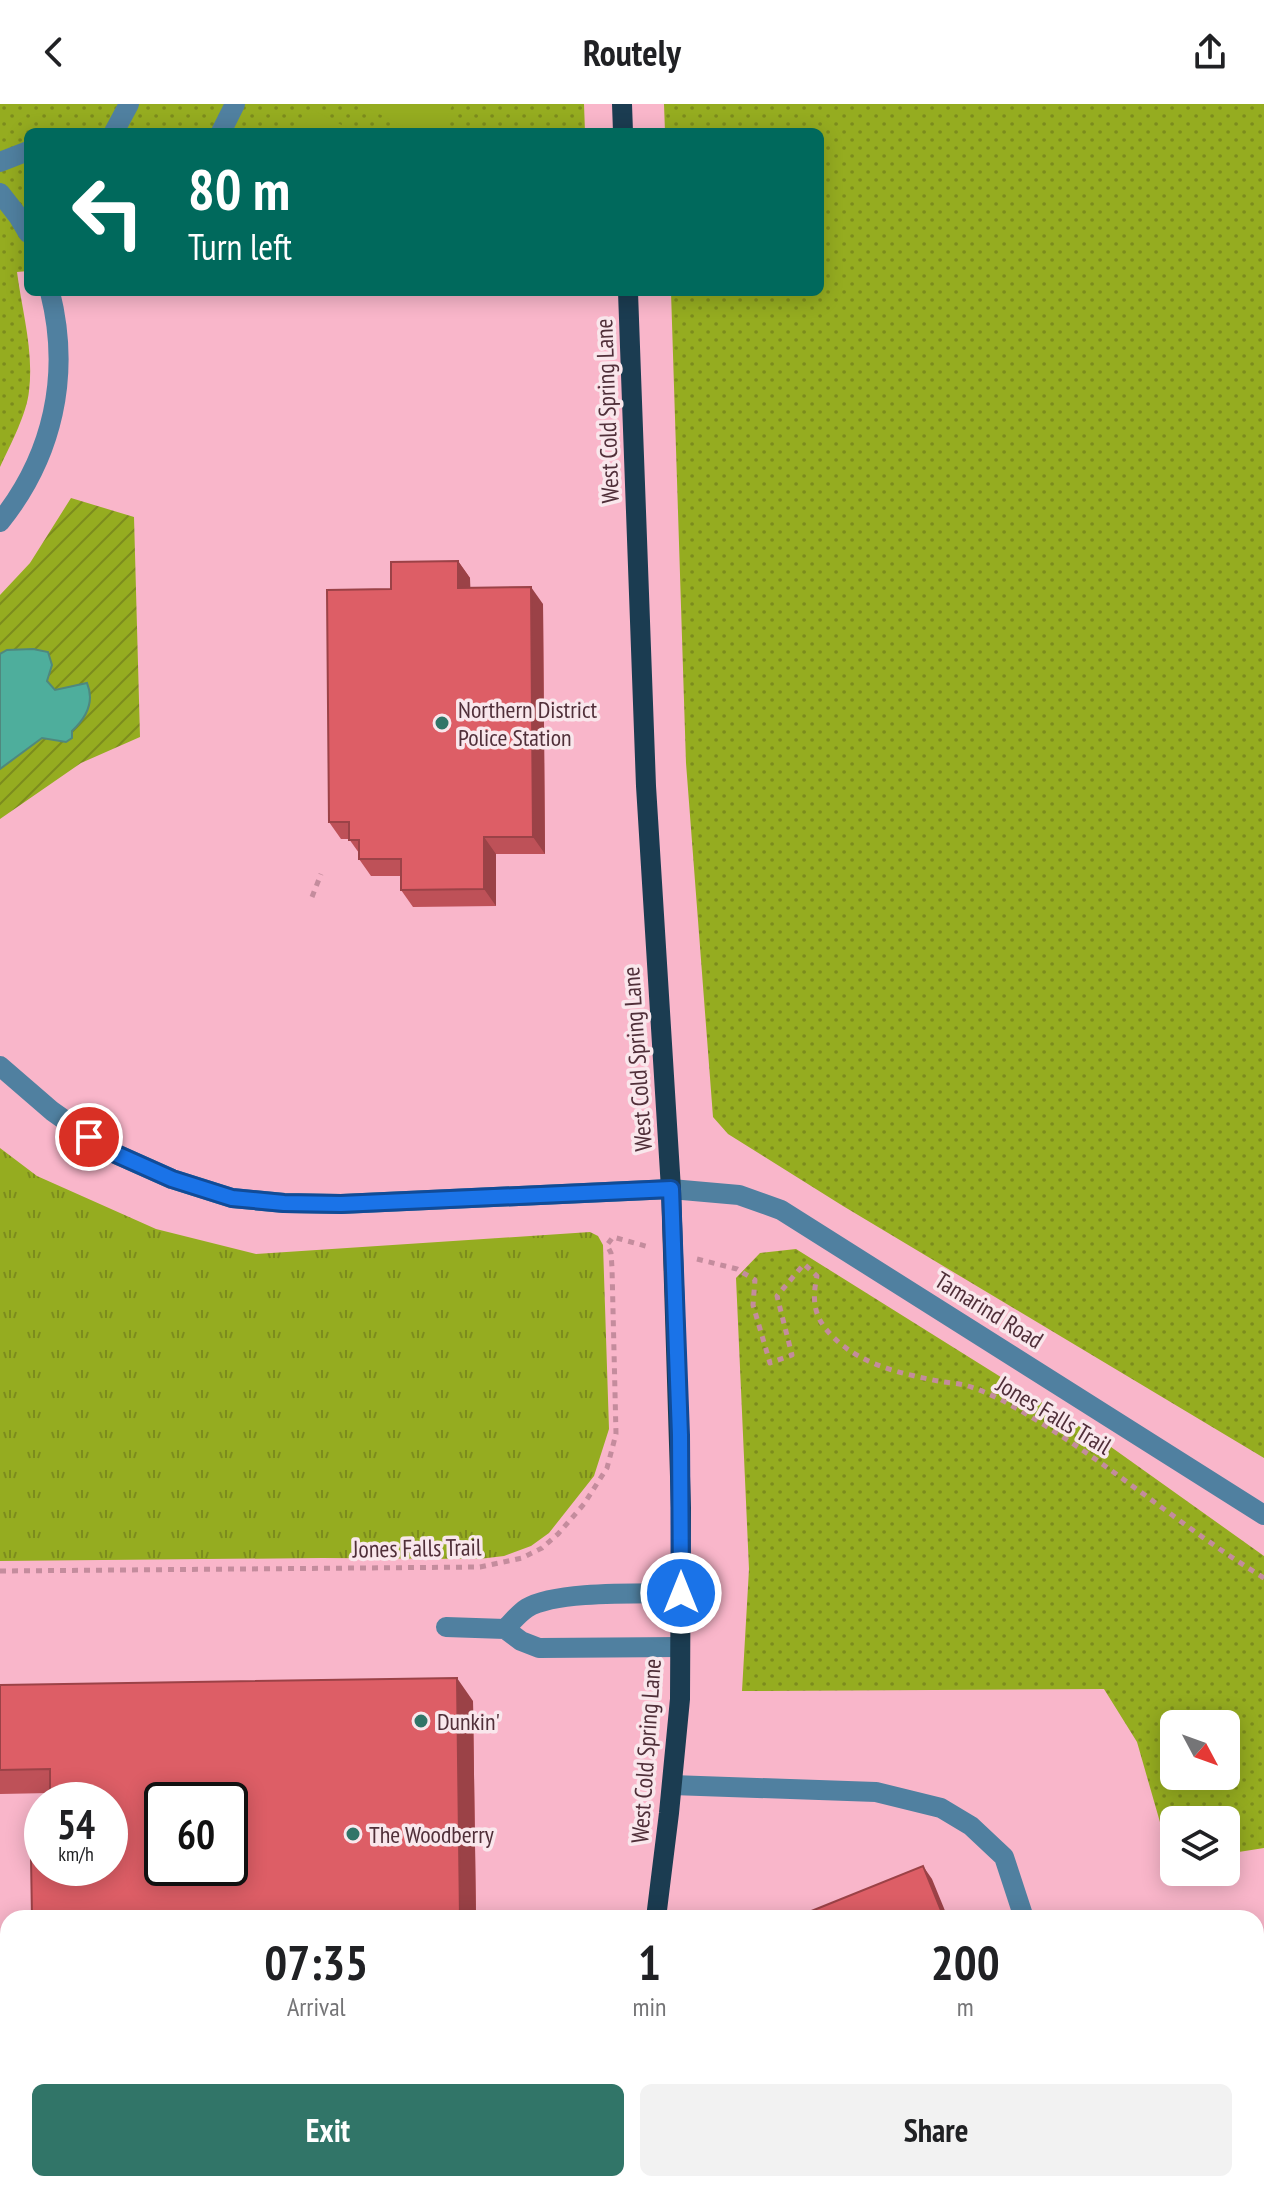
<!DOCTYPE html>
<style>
body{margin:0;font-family:"PT Sans Narrow",sans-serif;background:#f2f2f2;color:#202124;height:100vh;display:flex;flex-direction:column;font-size:30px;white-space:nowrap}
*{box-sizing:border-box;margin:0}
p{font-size:26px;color:#757577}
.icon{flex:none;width:44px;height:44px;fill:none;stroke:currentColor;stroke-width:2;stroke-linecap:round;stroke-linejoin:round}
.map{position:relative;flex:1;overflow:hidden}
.drawer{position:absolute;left:0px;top:1806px;width:1264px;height:282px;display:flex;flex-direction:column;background:#fff;border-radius:24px 24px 0 0;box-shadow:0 4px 20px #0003}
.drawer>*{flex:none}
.top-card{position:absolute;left:24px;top:24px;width:800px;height:168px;border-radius:12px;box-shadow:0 4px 20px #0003;background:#00695c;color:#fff;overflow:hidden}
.needle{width:52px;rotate:131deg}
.tools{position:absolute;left:1160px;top:1606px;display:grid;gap:16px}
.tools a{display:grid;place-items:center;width:80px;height:80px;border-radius:12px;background:#fff;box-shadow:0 4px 20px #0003;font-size:40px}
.speed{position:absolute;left:24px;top:1678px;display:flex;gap:16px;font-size:40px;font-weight:700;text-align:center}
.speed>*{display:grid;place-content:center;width:104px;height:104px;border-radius:50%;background:#fff;box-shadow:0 4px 20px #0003;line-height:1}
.speed small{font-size:20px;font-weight:400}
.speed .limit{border:4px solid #111;border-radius:12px;background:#fff;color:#111}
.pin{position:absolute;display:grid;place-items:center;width:68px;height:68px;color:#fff;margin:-34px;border:4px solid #fff;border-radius:50%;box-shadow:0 2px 8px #0007}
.me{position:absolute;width:88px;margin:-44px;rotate:0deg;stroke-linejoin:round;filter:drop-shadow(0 0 6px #0008)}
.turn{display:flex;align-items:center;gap:28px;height:168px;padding:0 32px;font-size:36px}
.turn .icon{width:104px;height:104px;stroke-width:2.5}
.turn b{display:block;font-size:56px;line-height:68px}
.eta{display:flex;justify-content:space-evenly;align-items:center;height:136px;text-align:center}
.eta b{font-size:48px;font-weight:800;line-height:56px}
.primary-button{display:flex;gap:16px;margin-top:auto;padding:16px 32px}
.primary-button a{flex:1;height:92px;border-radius:12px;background:#317568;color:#fff;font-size:32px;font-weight:800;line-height:92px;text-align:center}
.primary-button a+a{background:#f2f2f2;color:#202124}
header{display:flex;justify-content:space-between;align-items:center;height:104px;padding:0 32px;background:#fff;font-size:36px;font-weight:800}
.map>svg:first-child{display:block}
.grass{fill:url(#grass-tufts)}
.park{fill:url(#park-dots);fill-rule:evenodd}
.garden{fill:url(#garden-furrows)}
.pitch{fill:#95ac20}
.water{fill:#4eae9c;stroke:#4f887e;stroke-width:2}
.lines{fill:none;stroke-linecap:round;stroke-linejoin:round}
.path{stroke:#c48c9d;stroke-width:5;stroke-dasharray:6 6;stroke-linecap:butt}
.minor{stroke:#5080a0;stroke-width:20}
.major{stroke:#1b3c51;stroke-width:20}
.wall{fill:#be5158}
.shaded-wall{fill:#9b4247}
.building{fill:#dd5e66;stroke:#9b4247;stroke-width:2;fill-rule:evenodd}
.route-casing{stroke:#114b97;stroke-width:20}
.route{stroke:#1a73e8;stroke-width:14}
.poi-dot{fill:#317568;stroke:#f9e7ec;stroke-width:3}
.labels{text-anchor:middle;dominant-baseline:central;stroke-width:7;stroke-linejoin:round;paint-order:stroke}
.street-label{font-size:24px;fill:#502f39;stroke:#f9e7ec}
.poi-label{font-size:24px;fill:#502f39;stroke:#f9e7ec;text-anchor:start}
</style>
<header><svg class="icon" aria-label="back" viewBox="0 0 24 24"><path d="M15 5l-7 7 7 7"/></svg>Routely<svg class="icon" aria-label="share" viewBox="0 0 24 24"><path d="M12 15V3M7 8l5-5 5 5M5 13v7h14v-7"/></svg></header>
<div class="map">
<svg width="1264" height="2087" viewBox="0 0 1264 2087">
<defs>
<pattern id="grass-tufts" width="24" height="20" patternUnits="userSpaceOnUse" patternTransform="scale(2)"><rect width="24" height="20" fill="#95ac20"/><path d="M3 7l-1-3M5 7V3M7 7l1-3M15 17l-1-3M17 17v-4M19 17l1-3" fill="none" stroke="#7c8c1d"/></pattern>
<pattern id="park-dots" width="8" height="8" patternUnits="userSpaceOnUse" patternTransform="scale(2)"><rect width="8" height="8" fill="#95ac20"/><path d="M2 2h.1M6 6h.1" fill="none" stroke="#7c8c1d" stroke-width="1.8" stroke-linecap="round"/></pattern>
<pattern id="garden-furrows" width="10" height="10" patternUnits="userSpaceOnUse" patternTransform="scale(2)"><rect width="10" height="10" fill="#95ac20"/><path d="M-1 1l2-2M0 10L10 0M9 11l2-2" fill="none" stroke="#7c8c1d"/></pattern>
</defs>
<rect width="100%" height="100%" fill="#f9b6ca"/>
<path class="grass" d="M 0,1044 L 37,1072 L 156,1125 L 256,1150 L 590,1128 L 598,1132 L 603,1141 L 609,1325 L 594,1372 L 549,1429 L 531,1442 L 504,1452 L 479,1455 L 322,1454 L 0,1457 Z"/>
<path class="park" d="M 0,0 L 584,0 L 585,28 L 28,28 L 28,167 L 17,168 C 22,207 34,247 29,287 C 27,309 10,342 0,363 Z
M 664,0 L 1264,0 L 1264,1354 L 843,1102 L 728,1030 L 713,1013 L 686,659 L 671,188 L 820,188 L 820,28 L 665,28 Z
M 796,1145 L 1097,1333 L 1264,1452 L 1264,1744 L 1226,1750 L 1226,1716 L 1174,1716 L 1174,1760 L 1172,1760 L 1137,1638 L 1104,1585 L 742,1587 L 749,1465 L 736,1174 L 760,1149 ZM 1226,1620 L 1226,1672 L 1174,1672 L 1174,1620 Z
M 1264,1949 L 1264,2087 L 1231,2087 L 1233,2080 L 1256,2080 L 1256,1991 Z"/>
<path class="garden" d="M 71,394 L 134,413 L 140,633 L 81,659 L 0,715 L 0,665 L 42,634 L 66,638 L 72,627 L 78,621 L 87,579 L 55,586 L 47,577 L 52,561 L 7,546 L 0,550 L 0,491 L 30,459 Z"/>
<path class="pitch" d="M 360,0 L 453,0 L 439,28 L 414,28 Z
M 313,6 L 355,28 L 301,28 Z"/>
<path class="water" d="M 33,545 L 48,548 L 52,561 L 47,577 L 55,586 L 87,579 C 95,598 86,614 72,627 L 72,634 L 66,638 L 42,634 L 0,665 L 0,550 L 7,546 Z"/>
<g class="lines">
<path class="path" d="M 312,793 L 321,770
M 697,1155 L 737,1165 L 755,1176 L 753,1201 L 770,1259 L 792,1251 L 777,1192 L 804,1160 L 817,1172 C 810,1204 817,1220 842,1241 C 870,1263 904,1270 938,1277 C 948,1279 959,1279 968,1282 C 981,1286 996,1293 1007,1299 C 1098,1349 1176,1420 1264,1474
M 0,1467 L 480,1463 L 522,1454 L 542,1444 L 558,1430 L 584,1400 L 607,1364 L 616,1330 L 612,1164 L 611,1149 L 607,1141 L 613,1133 L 649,1143"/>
<path class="minor" d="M 114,28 L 129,0
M 221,28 L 235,0
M 0,58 L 28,47
M 0,89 L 18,112 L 28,129
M 0,418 C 53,352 71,271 50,188
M 0,962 L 52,1007 L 107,1046 L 172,1075 L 232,1094 L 284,1099 L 341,1100 L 671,1085 L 739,1091 L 781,1106 L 1264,1411
M 446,1523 L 505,1525 L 521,1537 L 539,1544 L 680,1543
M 505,1525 C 512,1518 519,1509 527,1504 C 557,1486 644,1490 681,1489
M 672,1681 L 876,1688 L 941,1704 L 971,1722 L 1004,1753 L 1024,1814
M 716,2080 L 718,2087"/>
<path class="major" d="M 622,0 L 623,28
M 628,188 L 646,682 L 671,1085 L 681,1404 L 680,1595 L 669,1709 L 656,1814
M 531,2087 L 535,2080
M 582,2087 L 585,2080"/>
</g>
<path class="wall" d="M 458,457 L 470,474 L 470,484 L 543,500 L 545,750 L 496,750 L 496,802 L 413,803 L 401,786 L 401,772 L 371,772 L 359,755 L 359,749 L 349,735 L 341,735 L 329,718 L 391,485 Z
M 0,1581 L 473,1597 L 476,1814 L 32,1814 L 110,1764 L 50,1689 L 0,1690 Z"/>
<path class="shaded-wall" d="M 458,457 L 470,474 L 471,501 L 458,484 Z
M 531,483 L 543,500 L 545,750 L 533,733 Z
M 484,733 L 496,750 L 496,802 L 484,785 Z
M 457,1574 L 473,1597 L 476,1814 L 460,1814 Z
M 923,1762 L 932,1775 L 948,1814 L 944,1814 Z
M 351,2080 L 367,2080 L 367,2087 L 351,2087 Z
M 1069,2080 L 1073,2080 L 1076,2087 L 1072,2087 Z"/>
<path class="building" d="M 458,457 L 458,484 L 531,483 L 533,733 L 484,733 L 484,785 L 401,786 L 401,755 L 359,755 L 359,736 L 349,736 L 349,718 L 329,718 L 327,486 L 391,485 L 391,458 Z
M 457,1574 L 460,1814 L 32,1814 L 31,1753 L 42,1753 L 42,1764 L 110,1764 L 110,1696 L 50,1696 L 50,1665 L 0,1666 L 0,1581 ZM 162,1696 L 230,1696 L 230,1764 L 162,1764 Z
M 923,1762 L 944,1814 L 794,1814 Z
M 0,2014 L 8,2014 L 8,2080 L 351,2080 L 351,2087 L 0,2087 Z
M 869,2080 L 1069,2080 L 1072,2087 L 872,2087 Z"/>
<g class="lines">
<defs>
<path id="route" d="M 89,1033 L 107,1046 L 172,1075 L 232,1094 L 284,1099 L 341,1100 L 671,1085 L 680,1331 L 681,1489"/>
</defs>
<use href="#route" class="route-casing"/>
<use href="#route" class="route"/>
</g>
<g class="poi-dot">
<circle cx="442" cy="619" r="8"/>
<circle cx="421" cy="1617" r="8"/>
<circle cx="353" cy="1730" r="8"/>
</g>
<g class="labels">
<g class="street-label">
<text transform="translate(607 307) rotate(-92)">West Cold Spring Lane</text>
<text transform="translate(637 955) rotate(-94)">West Cold Spring Lane</text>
<text transform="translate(989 1206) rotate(32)">Tamarind Road</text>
<text transform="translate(1054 1311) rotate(31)">Jones Falls Trail</text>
<text transform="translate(417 1444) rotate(-1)">Jones Falls Trail</text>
<text transform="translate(646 1647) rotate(-86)">West Cold Spring Lane</text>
</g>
<g class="poi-label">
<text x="458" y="605">Northern District<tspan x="458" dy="28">Police Station</tspan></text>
<text x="437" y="1617">Dunkin'</text>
<text x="369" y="1730">The Woodberry</text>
</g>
</g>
</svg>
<div class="tools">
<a><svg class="needle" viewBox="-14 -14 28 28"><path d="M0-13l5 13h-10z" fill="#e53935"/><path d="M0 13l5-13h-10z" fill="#757577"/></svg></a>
<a><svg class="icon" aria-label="layers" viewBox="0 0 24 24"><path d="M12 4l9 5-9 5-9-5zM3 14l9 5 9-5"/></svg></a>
</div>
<div class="speed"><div>54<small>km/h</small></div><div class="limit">60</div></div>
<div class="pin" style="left:89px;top:1033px;background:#d93025"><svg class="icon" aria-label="arrive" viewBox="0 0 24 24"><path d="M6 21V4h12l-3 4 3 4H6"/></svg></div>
<svg class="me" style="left:681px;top:1489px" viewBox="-20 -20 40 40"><circle r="17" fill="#1a73e8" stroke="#fff" stroke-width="3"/><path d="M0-11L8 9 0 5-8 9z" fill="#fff"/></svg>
<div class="top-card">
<div class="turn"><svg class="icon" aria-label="left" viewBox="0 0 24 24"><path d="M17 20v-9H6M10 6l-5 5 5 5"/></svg><div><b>80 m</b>Turn left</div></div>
</div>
<section class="drawer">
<div class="eta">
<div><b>07:35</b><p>Arrival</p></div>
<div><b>1</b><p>min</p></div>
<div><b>200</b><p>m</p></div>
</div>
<div class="primary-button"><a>Exit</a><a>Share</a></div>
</section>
</div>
